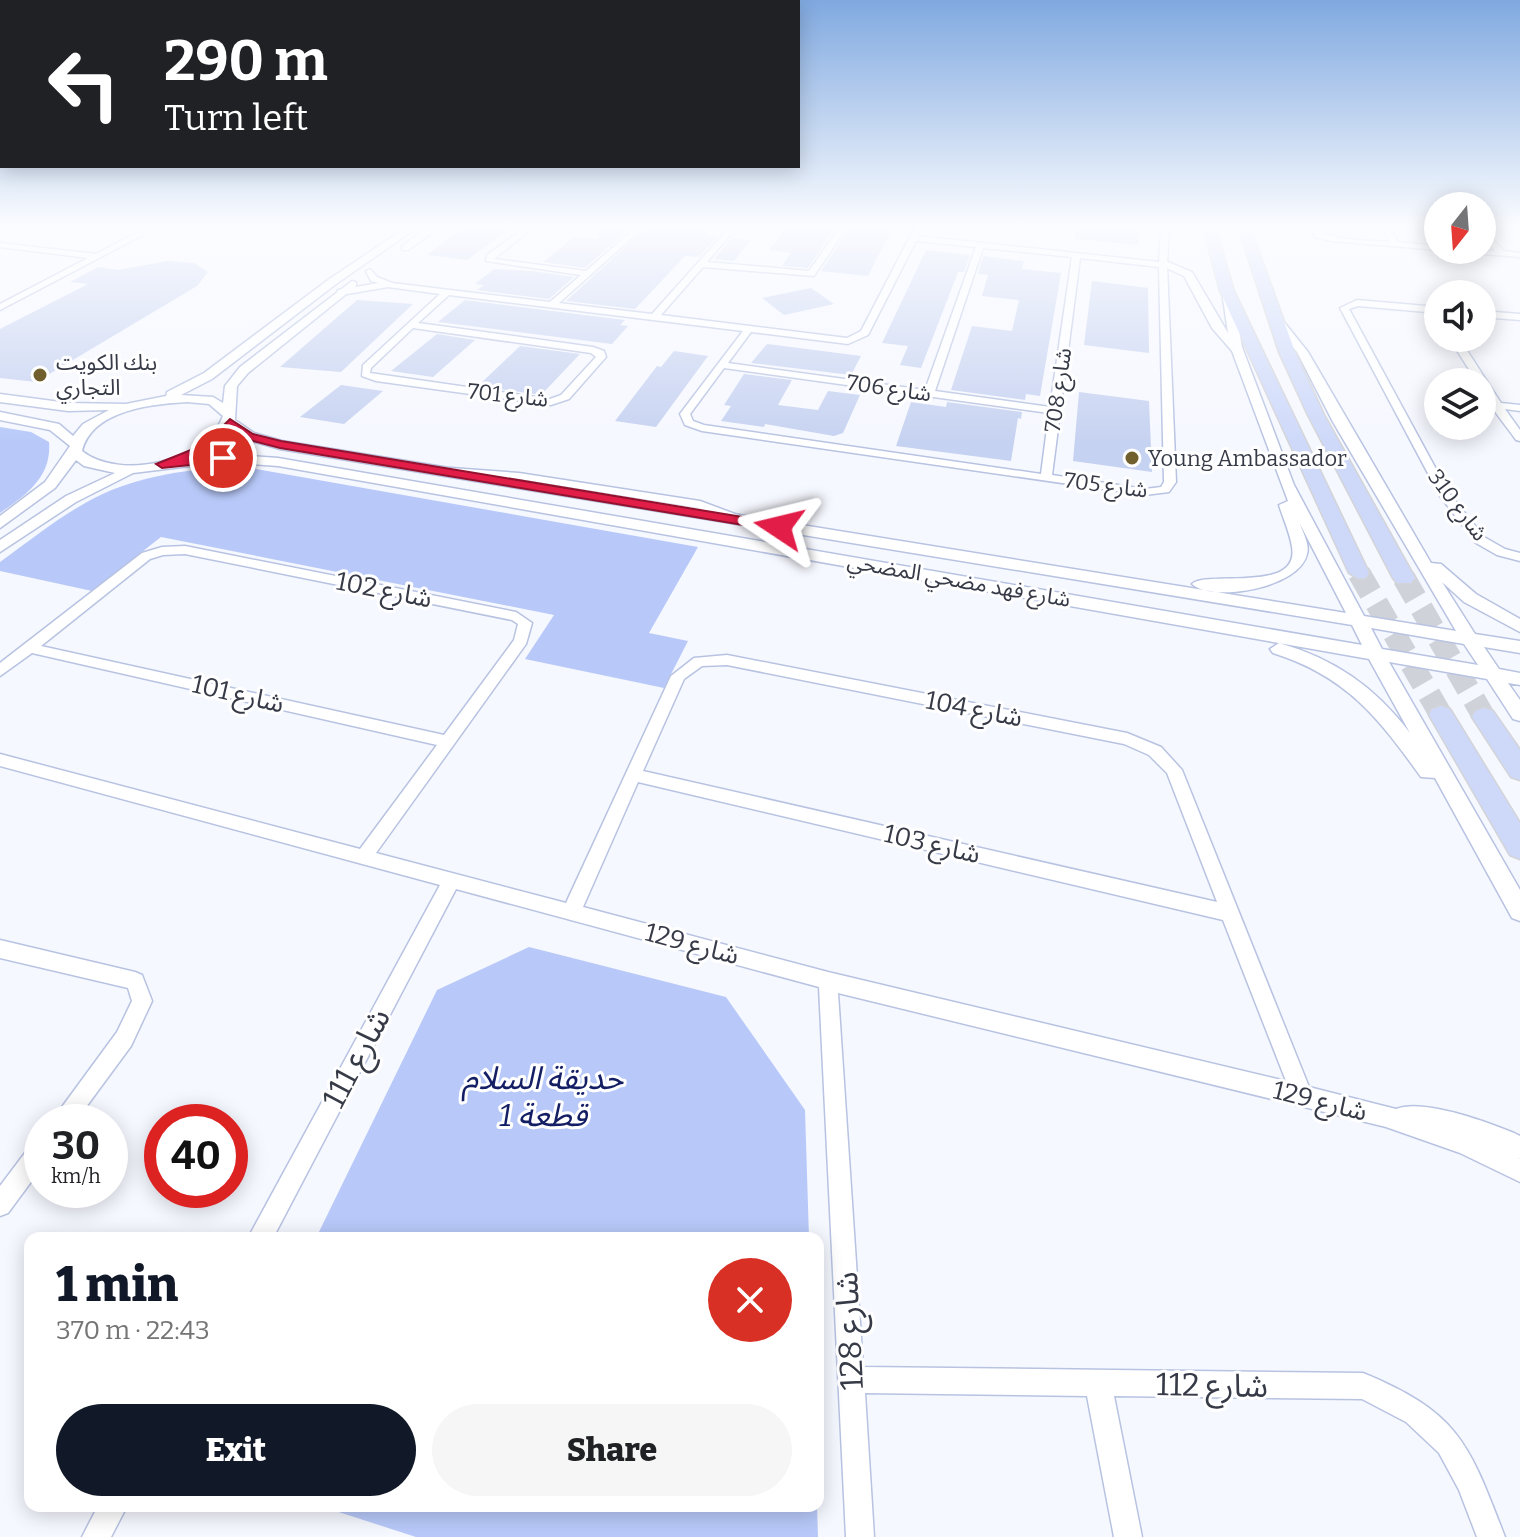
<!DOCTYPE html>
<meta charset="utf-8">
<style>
body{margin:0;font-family:Bitter,"Noto Sans Arabic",serif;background:#f6f6f6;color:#202124;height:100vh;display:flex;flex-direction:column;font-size:30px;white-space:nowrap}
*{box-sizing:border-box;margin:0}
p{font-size:26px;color:#757577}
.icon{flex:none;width:44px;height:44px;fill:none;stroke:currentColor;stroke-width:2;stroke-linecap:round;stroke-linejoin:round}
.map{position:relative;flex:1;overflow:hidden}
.side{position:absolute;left:24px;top:1232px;width:800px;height:280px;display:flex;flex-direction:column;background:#fff;border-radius:16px;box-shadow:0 4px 20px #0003}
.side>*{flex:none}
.guide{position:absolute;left:0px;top:0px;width:800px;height:168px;box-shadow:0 4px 20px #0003;background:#202124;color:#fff;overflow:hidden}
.needle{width:52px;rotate:197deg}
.fabs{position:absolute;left:1424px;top:192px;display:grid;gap:16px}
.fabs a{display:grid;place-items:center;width:72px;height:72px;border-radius:50%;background:#fff;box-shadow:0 4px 20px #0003;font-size:40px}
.speed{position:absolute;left:24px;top:1104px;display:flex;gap:16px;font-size:40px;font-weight:700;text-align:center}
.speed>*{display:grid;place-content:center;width:104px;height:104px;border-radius:50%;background:#fff;box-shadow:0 4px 20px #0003;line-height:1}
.speed small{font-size:20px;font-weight:400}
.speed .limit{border:12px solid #d22;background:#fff;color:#111}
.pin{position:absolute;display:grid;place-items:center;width:68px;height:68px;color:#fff;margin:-34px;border:4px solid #fff;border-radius:50%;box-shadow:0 2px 8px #0007}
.me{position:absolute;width:88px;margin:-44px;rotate:280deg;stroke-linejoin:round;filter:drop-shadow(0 0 6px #0008)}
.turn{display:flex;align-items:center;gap:28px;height:168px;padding:0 32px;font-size:36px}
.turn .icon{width:104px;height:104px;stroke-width:2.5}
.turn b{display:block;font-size:56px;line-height:68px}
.round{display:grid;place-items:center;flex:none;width:84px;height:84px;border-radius:42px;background:#f6f6f6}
.head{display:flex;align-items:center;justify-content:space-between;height:136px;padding:0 32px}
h1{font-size:48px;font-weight:800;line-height:60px;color:#111827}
.action{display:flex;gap:16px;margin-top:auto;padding:16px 32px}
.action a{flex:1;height:92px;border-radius:48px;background:#111827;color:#fff;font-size:32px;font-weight:800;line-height:92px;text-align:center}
.action a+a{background:#f6f6f6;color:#202124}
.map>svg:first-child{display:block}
.green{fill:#b8c9f9}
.building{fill:#c6d2f1}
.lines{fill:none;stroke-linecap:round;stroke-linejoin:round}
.primary-tunnel{stroke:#d0d2da;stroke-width:23;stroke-dasharray:23 12;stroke-linecap:butt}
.minor-casing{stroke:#b8c3e2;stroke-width:3}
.tertiary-casing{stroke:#b8c3e2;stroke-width:3}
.primary-casing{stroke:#d3d4d7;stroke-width:3}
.minor{fill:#fff;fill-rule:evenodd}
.tertiary{fill:#fff;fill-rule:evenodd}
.primary{fill:#ced9fa;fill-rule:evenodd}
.route{fill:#e11d48;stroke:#92132f;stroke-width:2}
.poi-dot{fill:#715f2d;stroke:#fff;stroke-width:3}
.labels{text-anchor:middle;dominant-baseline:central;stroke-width:6;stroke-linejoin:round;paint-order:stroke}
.far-poi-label{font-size:22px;fill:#373b47;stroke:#fff;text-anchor:start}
.far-street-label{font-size:22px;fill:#373b47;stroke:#fff}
.street-label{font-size:26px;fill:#373b47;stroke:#fff}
.near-street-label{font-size:32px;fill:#373b47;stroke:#fff}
.near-park-label{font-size:32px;font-style:italic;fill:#141e64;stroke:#fff}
</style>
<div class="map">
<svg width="1520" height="1537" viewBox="0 0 1520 1537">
<rect width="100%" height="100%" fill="#f6f8ff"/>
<path class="green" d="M 0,427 L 31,432 L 49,442 C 52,477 26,495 0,513 Z
M 230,468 L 256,469 L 698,547 L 649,633 L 688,641 L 664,688 L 525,659 L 554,615 L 161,537 L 92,591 L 0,571 L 0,562 C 28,542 56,519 87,502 C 129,478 183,469 230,468 Z
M 529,947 L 726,997 L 805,1110 L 809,1238 L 316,1238 L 437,990 Z
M 320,1506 L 817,1506 L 818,1537 L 416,1537 Z"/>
<path class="building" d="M 463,227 L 513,227 L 467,260 L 427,255 Z
M 598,227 L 631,227 L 585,268 L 543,262 L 575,236 L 598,239 Z
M 647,227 L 713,227 L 706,235 L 718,236 L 699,257 L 685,256 L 635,309 L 566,301 Z
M 787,227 L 836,227 L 808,268 L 782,266 L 791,253 L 769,250 Z
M 850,227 L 893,227 L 868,276 L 821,271 Z
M 1075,227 L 1139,227 L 1138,245 L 1075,239 Z
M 732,238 L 751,240 L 734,261 L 714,259 Z
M 926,250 L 970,255 L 964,272 L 958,272 L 955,280 L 921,368 L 900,365 L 908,346 L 882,343 Z
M 983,256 L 1024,261 L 1022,269 L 1061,273 L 1040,396 L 1026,394 L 1025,400 L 951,390 L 972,326 L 1012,331 L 1019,300 L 982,296 L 988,275 L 978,274 Z
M 167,261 L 194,263 L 208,272 L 197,286 L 36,382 L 0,378 L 0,329 L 88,284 L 70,282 L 98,267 L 118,270 Z
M 494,269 L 532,271 L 574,277 L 549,299 L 477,290 L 484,285 L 475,284 Z
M 1092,281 L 1148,288 L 1149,353 L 1084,345 Z
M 811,288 L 834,304 L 784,315 L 762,298 Z
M 357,300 L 413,304 L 341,372 L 280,367 Z
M 465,300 L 625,320 L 620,325 L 628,326 L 612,344 L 438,322 Z
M 437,334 L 475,340 L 433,377 L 391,371 Z
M 767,344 L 799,348 L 861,356 L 851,375 L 751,363 Z
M 520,346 L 580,354 L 541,395 L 478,386 Z
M 674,351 L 708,356 L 656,427 L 615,421 L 657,366 L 661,367 Z
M 744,374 L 792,380 L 778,405 L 818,410 L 828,391 L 860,395 L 843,433 L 834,436 L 765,424 L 764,427 L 721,421 L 731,406 L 724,405 Z
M 341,385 L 383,391 L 344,424 L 300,417 Z
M 1079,392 L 1149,401 L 1152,472 L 1073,461 Z
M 911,402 L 946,407 L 947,402 L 1022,412 L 1021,419 L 1018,418 L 1011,461 L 896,446 Z"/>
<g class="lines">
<path class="primary-tunnel" d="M 1359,573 L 1441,715
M 1404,578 L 1484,717"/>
<defs>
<path id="minor" d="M 148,227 L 158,227 L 0,310 L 0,304 L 88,258 L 0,247 L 0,243 L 96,254 Z
M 526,227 L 534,227 L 494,259 L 586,271 L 636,227 L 644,227 L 559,303 L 652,314 L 730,227 L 737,227 L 707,262 L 809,271 L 840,227 L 847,227 L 814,276 L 703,267 L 661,315 L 847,338 L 861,331 L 915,227 L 922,227 L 918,236 L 1159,262 L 1161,227 L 1169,227 L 1167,265 L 1176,482 L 1169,492 L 1145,495 L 702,431 L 685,425 L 680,414 L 743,331 L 449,295 L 418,323 L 593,347 L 604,351 L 606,357 L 569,399 L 551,405 L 376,381 L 362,376 L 363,365 L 440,294 L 388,287 L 341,295 L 337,292 L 338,290 L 379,283 L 371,281 L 366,271 L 370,269 L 377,277 L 392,283 L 550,302 L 581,275 L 486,261 L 487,255 ZM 916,241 L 976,247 L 925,390 L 728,363 L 751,332 L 848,344 L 868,335 ZM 983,248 L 1072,257 L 1050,407 L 935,391 ZM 1080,258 L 1159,267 L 1164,482 L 1161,487 L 1145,489 L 1052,475 ZM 413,328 L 591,353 L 596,357 L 561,395 L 550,399 L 370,373 L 371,368 ZM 724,368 L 1049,413 L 1041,474 L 704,425 L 693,421 L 690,414 Z
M 1309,227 L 1316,227 C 1327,242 1372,240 1390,242 L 1382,227 L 1389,227 L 1398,242 L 1438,246 L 1439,250 L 1332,241 L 1315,237 Z
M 1482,229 L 1504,251 L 1520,253 L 1520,257 L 1457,252 L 1495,251 L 1482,236 Z
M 1357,300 L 1438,307 L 1438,313 L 1358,306 L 1349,309 L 1449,493 L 1484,537 L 1505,549 L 1520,553 L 1520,561 L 1497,555 L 1476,543 L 1440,496 L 1340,308 Z
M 1482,311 L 1520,314 L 1520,320 L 1482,317 Z
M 1449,338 L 1459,338 L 1501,403 L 1520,405 L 1520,411 L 1505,409 L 1520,430 L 1520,441 L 1516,440 C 1506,425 1482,399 1482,382 L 1477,382 Z
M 451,468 L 519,473 L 700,501 L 754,521 L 748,525 L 698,508 L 519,479 L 447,473 L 447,469 Z
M 185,546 L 516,612 L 532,623 L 526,644 L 376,853 L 566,903 L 671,676 L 694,658 L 727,655 L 1127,733 L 1161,747 L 1182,770 L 1309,1087 L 1396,1109 C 1423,1098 1487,1122 1514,1133 L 1520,1136 L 1520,1159 L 1518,1158 L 1520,1159 L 1520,1182 L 1460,1153 L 1386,1127 L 838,993 L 863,1367 L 1363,1373 C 1460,1413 1469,1444 1505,1537 L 1477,1537 L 1459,1490 L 1439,1453 L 1406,1422 L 1362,1399 L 1114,1396 L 1142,1537 L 1114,1537 L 1087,1396 L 865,1393 L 874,1537 L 846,1537 L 819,987 L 456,889 L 273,1238 L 248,1238 L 440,885 L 0,766 L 0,754 L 360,849 L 437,745 L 32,653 L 0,676 L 0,663 L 142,553 L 162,547 ZM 185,554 L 512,620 L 518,624 L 514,640 L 444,735 L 41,646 L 150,559 L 163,555 ZM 727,665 L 1124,744 L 1149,755 L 1167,773 L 1217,902 L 643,771 L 684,679 L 702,666 ZM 638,782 L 1223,920 L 1286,1081 L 828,972 L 583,907 Z
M 0,940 L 135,972 L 142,975 L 152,1001 L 131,1046 L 75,1122 L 51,1122 L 117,1032 L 132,1001 L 128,988 L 0,958 Z
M 42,1138 L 42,1167 L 8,1213 L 0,1216 L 0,1186 L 34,1141 Z
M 98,1506 L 127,1506 L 111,1537 L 82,1537 Z"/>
<path id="tertiary" d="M 407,227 L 418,227 L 336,284 L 212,379 L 181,395 L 213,397 L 223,403 L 225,386 L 240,367 L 352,281 L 356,282 L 356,286 L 248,373 L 237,386 L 235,420 L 254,433 L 282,441 L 1346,613 L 1300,524 C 1303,533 1310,545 1307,554 C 1300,588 1212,603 1192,584 C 1206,570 1300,594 1292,547 C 1290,533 1283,518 1279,505 L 1288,501 L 1232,351 L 1212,328 L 1184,276 L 1160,265 L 1163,260 L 1192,272 L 1228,333 L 1222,291 L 1227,288 L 1232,291 L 1242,347 L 1294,485 L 1364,616 L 1456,631 L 1333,422 L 1297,352 L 1267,314 L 1276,312 L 1308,352 L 1431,563 L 1441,564 L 1476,594 L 1520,619 L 1520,632 L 1464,602 L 1442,582 L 1475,634 L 1520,641 L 1520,653 L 1484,647 L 1499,669 L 1520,673 L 1520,685 L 1508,683 L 1520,700 L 1520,721 L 1513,719 L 1487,679 L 1389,662 L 1520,890 L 1520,921 L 1512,918 L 1435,778 L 1421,777 C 1378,717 1346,676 1273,653 L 1270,649 L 1279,643 C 1335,659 1375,687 1410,733 L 1369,659 L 278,466 L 223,462 L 133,473 L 76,502 L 0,552 L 0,540 L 66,496 L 115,473 L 84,466 L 76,460 L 55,488 L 0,528 L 0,516 L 45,482 L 70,446 L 50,430 L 0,420 L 0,412 L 59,424 L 73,436 L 83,424 L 109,410 L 68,411 L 0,402 L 0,394 L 68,403 L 126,404 L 166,396 L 167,392 L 204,373 L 328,280 ZM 187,402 L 209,404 L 223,416 C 206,462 120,481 82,451 C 92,410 152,404 187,402 ZM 231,430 L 244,439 L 280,449 L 1352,625 L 1362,645 L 278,458 L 223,454 L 198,456 L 214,448 ZM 1371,628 L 1464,644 L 1478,665 L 1382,649 Z
M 429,227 L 440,227 L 408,250 L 402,250 L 402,246 Z"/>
<path id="primary" d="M 1203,227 L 1215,227 L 1234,291 L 1369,573 L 1366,578 L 1359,579 L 1349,573 L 1220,291 Z
M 1238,227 L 1250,227 L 1295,352 L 1324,415 L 1415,578 L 1411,583 L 1397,583 L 1393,578 L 1308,415 L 1279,352 Z
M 1441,706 L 1450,709 L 1520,823 L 1520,859 L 1510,855 L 1429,715 L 1432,709 Z
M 1484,708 L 1493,711 L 1520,750 L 1520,780 L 1511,777 L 1472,717 L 1475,711 Z"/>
</defs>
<use href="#minor" class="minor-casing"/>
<use href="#tertiary" class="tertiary-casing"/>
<use href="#primary" class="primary-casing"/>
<use href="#minor" class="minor"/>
<use href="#tertiary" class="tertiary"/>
<use href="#primary" class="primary"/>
</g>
<linearGradient id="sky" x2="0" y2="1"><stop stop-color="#80a9e0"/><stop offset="0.51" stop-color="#fbfcff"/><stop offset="1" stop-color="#fbfcff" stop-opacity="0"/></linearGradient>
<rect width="1520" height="443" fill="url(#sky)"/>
<path class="route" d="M 230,419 L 253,434 L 281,441 L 779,523 L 786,527 L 779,531 L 280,448 L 245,439 L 231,429 L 219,444 L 192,458 L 223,455 L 230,458 L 228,461 L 162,468 L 156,464 L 196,448 L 210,439 Z"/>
<g class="poi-dot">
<circle cx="40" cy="375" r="8"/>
<circle cx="1132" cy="458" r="8"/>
</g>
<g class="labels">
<g class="far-poi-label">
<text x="56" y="362">بنك الكويت<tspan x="56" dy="25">التجاري</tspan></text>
<text x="1148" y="458">Young Ambassador</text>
</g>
<g class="far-street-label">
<text transform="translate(889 388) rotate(8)">شارع 706</text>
<text transform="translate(1058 390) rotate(-82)">شارع 708</text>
<text transform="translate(508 395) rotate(6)">شارع 701</text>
<text transform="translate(1106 485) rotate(7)">شارع 705</text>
<text transform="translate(1458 505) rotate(53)">شارع 310</text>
<text transform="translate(959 580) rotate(10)">شارع فهد مضحي المضحي</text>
</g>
<g class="street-label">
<text transform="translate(384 590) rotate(11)">شارع 102</text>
<text transform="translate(238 694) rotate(13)">شارع 101</text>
<text transform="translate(974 709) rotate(11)">شارع 104</text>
<text transform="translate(932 844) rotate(13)">شارع 103</text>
<text transform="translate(692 944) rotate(15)">شارع 129</text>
<text transform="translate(1320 1101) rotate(14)">شارع 129</text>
</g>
<g class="near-street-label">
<text transform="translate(356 1058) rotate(-62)">شارع 111</text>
<text transform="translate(849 1331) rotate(-93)">شارع 128</text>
<text transform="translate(1212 1385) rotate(1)">شارع 112</text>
</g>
<g class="near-park-label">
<text x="543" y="1078">حديقة السلام<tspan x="543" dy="37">قطعة 1</tspan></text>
</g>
</g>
</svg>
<div class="fabs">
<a><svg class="needle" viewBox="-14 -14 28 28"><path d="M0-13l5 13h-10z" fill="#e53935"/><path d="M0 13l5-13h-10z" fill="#757577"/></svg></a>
<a><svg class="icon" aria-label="sound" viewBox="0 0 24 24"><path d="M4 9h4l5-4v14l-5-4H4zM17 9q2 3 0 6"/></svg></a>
<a><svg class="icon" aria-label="layers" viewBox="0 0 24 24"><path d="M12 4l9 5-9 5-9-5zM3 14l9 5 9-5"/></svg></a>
</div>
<div class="speed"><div>30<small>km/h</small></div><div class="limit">40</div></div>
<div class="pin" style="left:223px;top:458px;background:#d93025"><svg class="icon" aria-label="arrive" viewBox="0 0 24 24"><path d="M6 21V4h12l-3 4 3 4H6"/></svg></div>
<svg class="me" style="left:779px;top:527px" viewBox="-20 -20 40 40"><path d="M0-17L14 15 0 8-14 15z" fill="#e11d48" stroke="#fff" stroke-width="4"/></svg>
<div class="guide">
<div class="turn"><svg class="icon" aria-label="left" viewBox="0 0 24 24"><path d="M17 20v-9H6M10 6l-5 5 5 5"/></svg><div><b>290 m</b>Turn left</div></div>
</div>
<section class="side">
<div class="head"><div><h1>1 min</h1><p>370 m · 22:43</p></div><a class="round" style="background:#d93025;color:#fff"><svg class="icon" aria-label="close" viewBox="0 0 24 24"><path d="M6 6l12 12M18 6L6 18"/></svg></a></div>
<div class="action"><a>Exit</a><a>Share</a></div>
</section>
</div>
